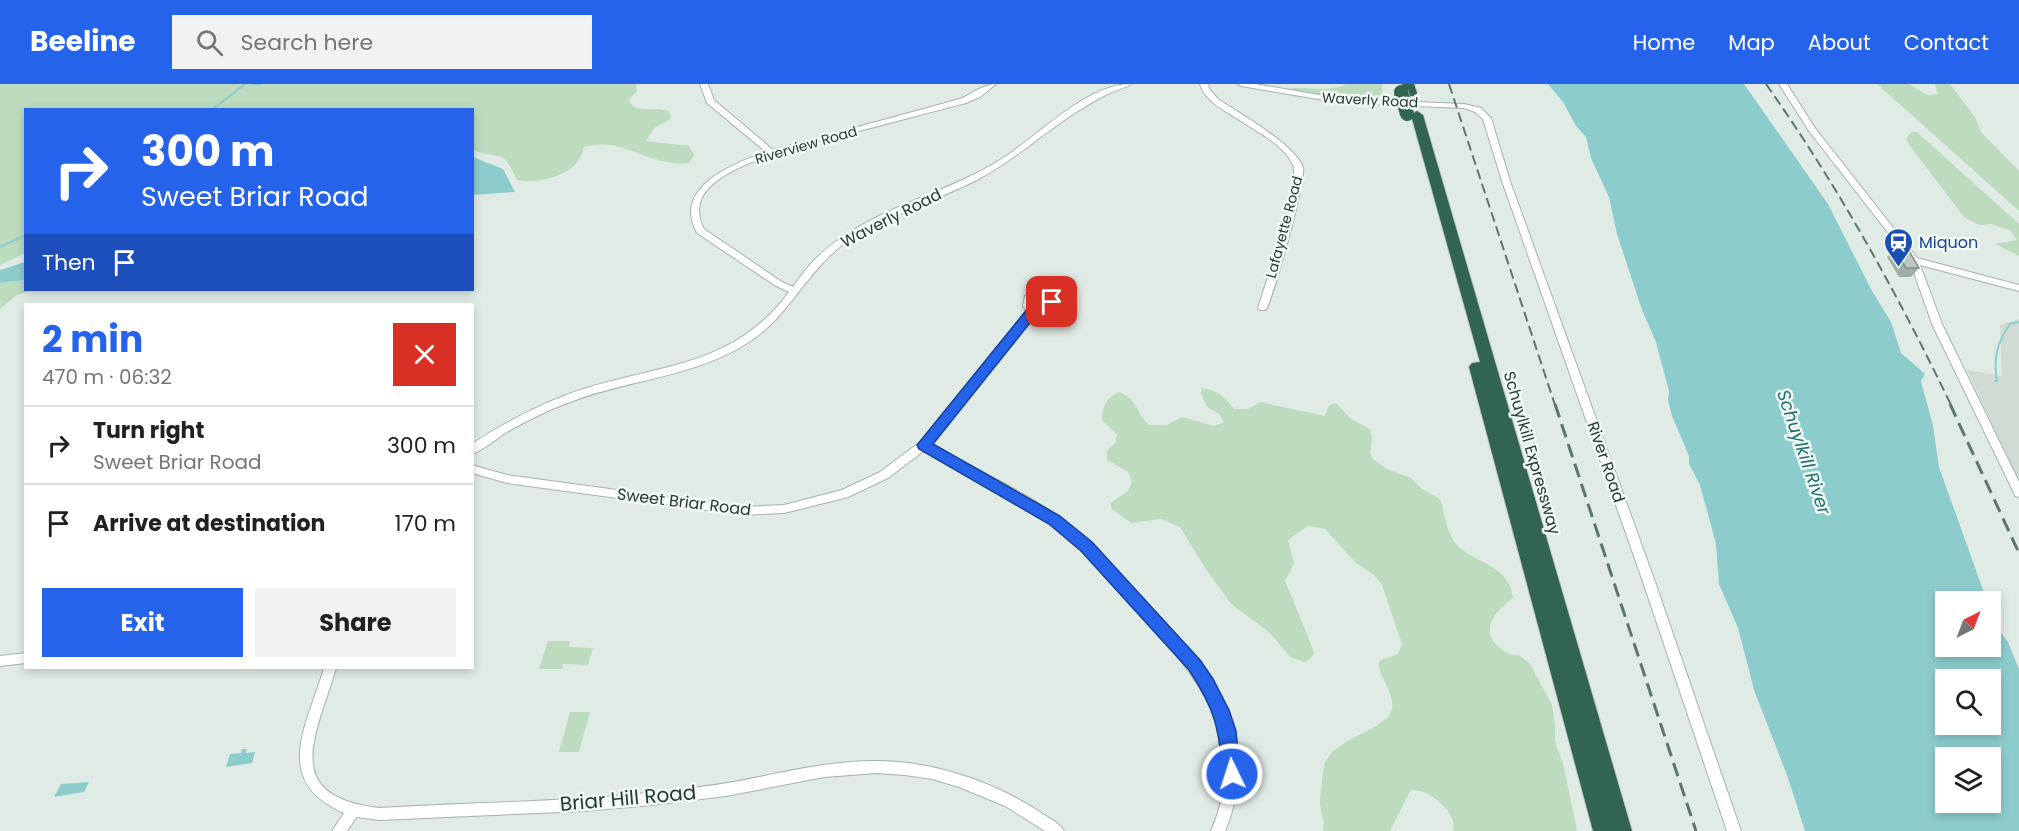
<!DOCTYPE html>
<meta charset="utf-8">
<style>
body{margin:0;font-family:Poppins,sans-serif;background:#f2f2f2;color:#202124;height:100vh;display:flex;flex-direction:column;font-size:22px;white-space:nowrap}
*{box-sizing:border-box;margin:0}
p{font-size:20px;color:#757577}
.icon{flex:none;width:33px;height:33px;fill:none;stroke:currentColor;stroke-width:2;stroke-linecap:round;stroke-linejoin:round}
.map{position:relative;flex:1;overflow:hidden}
.sheet{position:absolute;left:24px;top:219px;width:450px;height:366px;display:flex;flex-direction:column;background:#fff;border-radius:0px;box-shadow:0 3px 9px #0003}
.sheet>*{flex:none}
.banner{position:absolute;left:24px;top:24px;width:450px;height:183px;border-radius:0px;box-shadow:0 3px 9px #0003;background:#2563eb;color:#fff;overflow:hidden}
.needle{width:39px;rotate:42deg}
.controls{position:absolute;left:1935px;top:507px;display:grid;gap:12px}
.controls a{display:grid;place-items:center;width:66px;height:66px;border-radius:0px;background:#fff;box-shadow:0 3px 9px #0003;font-size:30px}
.pin{position:absolute;display:grid;place-items:center;width:51px;height:51px;color:#fff;margin:-26px;border-radius:12px;box-shadow:0 3px 9px #0006}
.me{position:absolute;width:66px;margin:-33px;rotate:356deg;stroke-linejoin:round;filter:drop-shadow(0 0 4px #0008)}
.turn{display:flex;align-items:center;gap:21px;height:126px;padding:0 18px;font-size:27px}
.turn .icon{width:78px;height:78px;stroke-width:2.5}
.turn b{display:block;font-size:42px;line-height:51px}
.then{display:flex;align-items:center;height:57px;padding:0 18px;background:#0003;gap:12px;font-size:22px}
.round{display:grid;place-items:center;flex:none;width:63px;height:63px;border-radius:0px;background:#f2f2f2}
.head{display:flex;align-items:center;justify-content:space-between;height:102px;padding:0 18px}
h1{font-size:36px;font-weight:700;line-height:45px;color:#2563eb}
.primary-button{display:flex;gap:12px;margin-top:auto;padding:12px 18px}
.primary-button a{flex:1;height:69px;border-radius:0px;background:#2563eb;color:#fff;font-size:24px;font-weight:700;line-height:69px;text-align:center}
.primary-button a+a{background:#f2f2f2;color:#202124}
ul{padding:0;list-style:none}
li{display:flex;align-items:center;gap:18px;height:78px;padding:0 18px;border-top:2px solid #e0e0e0}
li div{flex:1}
li b{display:block;font-size:22px}
li em{font-style:normal}
header{display:flex;align-items:center;gap:36px;box-sizing:border-box;height:84px;padding:0 30px;background:#2563eb;color:#fff}
header strong{font-size:28px}
nav{display:flex;gap:33px;margin-inline-start:auto;font-size:21px}
.search{width:420px;height:54px;background:#f2f2f2;display:flex;align-items:center;gap:15px;box-sizing:border-box;padding:0 21px;border-radius:0px;color:#757577;font-size:22px}
.map>svg:first-child{display:block}
.built{fill:#d0dbd4}
.green{fill:#bcdbbf}
.water{fill:#8dcccd;fill-rule:evenodd}
.lines{fill:none;stroke-linecap:round;stroke-linejoin:round}
.stream{stroke:#8dcccd;stroke-width:2}
.minor-casing{stroke:#a4b3ab;stroke-width:2}
.highway-casing{stroke:#c1c8c5;stroke-width:2}
.minor{fill:#fff;fill-rule:evenodd}
.highway{fill:#316552;fill-rule:evenodd}
.rail-far1{stroke:#5d766c;stroke-width:2;stroke-dasharray:10 5;stroke-linecap:butt}
.rail{stroke:#5d766c;stroke-width:3;stroke-dasharray:14 7;stroke-linecap:butt}
.highway-bridge-casing{stroke:#c1c8c5;stroke-width:15;stroke-linecap:butt}
.highway-bridge{stroke:#316552;stroke-width:14}
.wall{fill:#a0aca6}
.building{fill:#bac8c1;stroke:#828c87;stroke-width:1.5}
.route{fill:#2563eb;stroke:#184099;stroke-width:1.5}
.labels{text-anchor:middle;dominant-baseline:central;stroke-width:5;stroke-linejoin:round;paint-order:stroke}
.far-street-label{font-size:14px;fill:#233b31;stroke:#f2f8f4}
.street-label{font-size:16px;fill:#233b31;stroke:#f2f8f4}
.transit-label{font-size:16px;fill:#164399;stroke:#f2f8f4;text-anchor:start}
.water-label{font-size:18px;font-style:italic;fill:#217172;stroke:#f2f8f4}
.near-street-label{font-size:20px;fill:#233b31;stroke:#f2f8f4}
</style>
<header>
<strong>Beeline</strong>
<div class="search"><svg class="icon" aria-label="search" viewBox="0 0 24 24"><circle cx="10" cy="10" r="6"/><path d="M15 15l6 6"/></svg>Search here</div>
<nav><a>Home</a><a>Map</a><a>About</a><a>Contact</a></nav>
</header>
<div class="map">
<svg width="2019" height="747" viewBox="0 0 2019 747">
<rect width="100%" height="100%" fill="#e1ebe5"/>
<path class="built" d="M 2019,235 L 2019,398 L 1967,286 L 2002,292 L 2000,241 Z"/>
<path class="green" d="M 0,0 L 636,0 L 637,6 L 629,16 C 635,32 658,21 670,28 L 671,35 L 654,44 L 646,57 L 689,62 L 694,71 L 689,79 C 649,84 621,50 583,64 C 581,90 539,101 517,96 C 501,62 502,77 473,66 L 472,26 L 26,26 L 25,169 L 0,181 Z
M 1348,0 L 1382,0 L 1382,8 L 1379,14 L 1371,15 L 1296,9 L 1286,6 C 1300,0 1325,10 1348,0 Z
M 1877,0 L 1909,0 L 1927,11 L 1938,10 L 1935,0 L 1950,0 L 1975,33 L 1981,48 L 2019,87 L 2019,127 Z
M 1911,48 L 1917,48 L 2019,140 L 2019,172 L 1995,160 L 2017,156 L 2010,146 L 1991,140 L 1979,141 L 1964,133 L 1913,66 L 1906,55 Z
M 25,196 L 26,206 L 33,206 L 17,211 L 0,225 L 0,199 Z
M 1202,304 C 1218,307 1225,312 1234,325 L 1248,325 L 1260,318 L 1325,332 L 1329,321 L 1336,319 L 1351,335 L 1370,345 L 1372,353 L 1370,369 L 1373,375 L 1387,385 L 1411,394 L 1422,405 L 1440,415 C 1444,428 1446,442 1452,454 C 1465,479 1510,477 1513,514 C 1494,528 1478,547 1501,565 C 1507,569 1512,572 1519,571 L 1530,580 L 1552,621 L 1555,640 L 1555,657 L 1564,683 L 1577,747 L 1453,747 C 1459,729 1426,701 1410,707 L 1390,747 L 1323,747 C 1325,736 1321,730 1320,720 C 1320,713 1323,685 1325,679 C 1334,654 1389,645 1392,625 C 1395,607 1377,593 1379,577 L 1398,570 L 1402,560 L 1382,501 L 1374,491 L 1356,479 L 1325,445 L 1308,442 L 1288,456 L 1294,479 L 1285,497 C 1289,507 1314,565 1314,569 C 1312,574 1308,577 1304,578 L 1290,573 L 1269,548 L 1231,520 L 1205,484 L 1180,443 L 1161,435 L 1131,439 L 1112,425 L 1110,419 L 1128,407 L 1132,398 L 1128,388 L 1107,376 L 1107,367 L 1115,359 L 1117,350 L 1102,337 C 1103,322 1105,315 1119,308 C 1139,316 1135,328 1149,341 L 1167,341 L 1182,333 L 1214,342 L 1224,338 L 1219,330 L 1207,323 L 1201,309 Z
M 548,557 L 570,557 L 569,563 L 593,564 L 588,581 L 563,580 L 562,585 L 539,585 Z
M 570,628 L 590,628 L 579,668 L 559,668 Z"/>
<path class="water" d="M 1548,0 L 1744,0 L 1828,120 L 1872,207 L 1891,238 L 1901,269 L 1925,290 L 1921,297 L 1933,342 L 1939,383 L 1987,517 L 1946,518 L 1946,562 L 1990,562 L 1991,530 L 1992,537 L 2008,558 L 2019,585 L 2019,747 L 1805,747 L 1787,691 L 1754,606 L 1738,544 L 1719,500 L 1716,460 L 1700,401 L 1689,380 L 1689,372 L 1672,332 L 1668,316 L 1669,307 L 1656,258 L 1642,226 L 1617,150 L 1609,113 L 1591,74 L 1586,53 L 1576,42 L 1563,18 ZM 1946,596 L 1990,596 L 1990,640 L 1946,640 ZM 1946,674 L 1990,674 L 1990,718 L 1946,718 Z
M 473,73 L 503,85 L 515,108 L 473,111 Z
M 25,178 L 25,196 L 0,199 L 0,186 Z
M 242,665 L 247,665 L 246,669 L 255,668 L 252,679 L 226,683 L 230,670 L 241,669 Z
M 89,698 L 84,708 L 54,713 L 61,700 Z"/>
<g class="lines">
<path class="stream" d="M 253,0 L 261,0
M 212,26 L 245,0
M 0,163 L 26,151
M 1995,297 L 1997,297 C 1993,275 1997,258 2010,240 L 2019,238"/>
<defs>
<path id="minor" d="M 700,0 L 708,0 L 714,16 L 773,66 L 960,15 C 972,10 983,0 996,0 L 980,13 L 966,19 C 930,28 895,38 859,47 C 819,58 728,75 704,110 C 697,121 698,134 704,145 L 782,198 L 793,203 C 806,183 821,167 841,154 C 893,118 957,106 1009,70 C 1043,47 1088,0 1131,0 C 1125,4 1117,6 1110,9 C 1099,14 1089,20 1078,27 C 1043,49 1015,76 977,96 C 937,116 893,130 854,153 C 808,181 793,230 749,258 C 696,293 630,295 573,317 C 550,325 528,336 507,348 C 496,355 485,365 472,370 L 472,360 C 507,337 544,318 583,305 C 662,280 735,282 789,208 L 776,202 L 697,149 C 672,103 732,80 766,68 L 707,19 Z
M 1200,0 L 1208,0 L 1210,6 L 1218,15 C 1237,28 1298,62 1303,84 C 1306,97 1274,210 1266,226 L 1260,226 L 1258,224 C 1265,202 1300,96 1293,81 C 1283,59 1255,47 1236,34 C 1222,25 1205,17 1200,0 Z
M 1237,0 L 1255,0 L 1342,15 L 1464,20 L 1481,24 L 1491,34 L 1510,97 L 1654,495 L 1741,747 L 1727,747 L 1642,495 L 1502,97 L 1483,35 L 1475,28 L 1464,24 L 1342,19 L 1241,2 Z
M 1779,0 L 1787,0 L 1815,44 L 1917,174 L 2019,201 L 2019,207 L 1920,181 L 1942,240 L 2019,398 L 2019,413 L 2015,412 L 2014,409 L 1932,240 L 1910,177 L 1809,47 Z
M 1038,207 L 1054,212 L 1057,221 C 1052,228 1044,231 1035,230 L 931,360 C 977,386 1026,408 1069,440 C 1097,461 1118,489 1142,515 C 1203,581 1266,651 1225,747 L 1211,747 C 1253,649 1192,587 1131,519 C 1106,491 1082,461 1051,439 C 1011,411 967,390 925,366 L 888,394 L 848,413 L 784,429 L 743,431 L 507,399 L 472,389 L 472,381 L 507,391 L 743,423 L 784,421 L 842,406 L 880,388 L 920,358 L 1027,227 L 1023,222 L 1025,212 ZM 1038,213 L 1047,216 L 1047,220 L 1042,224 L 1034,222 L 1033,216 Z
M 26,569 L 26,579 L 0,582 L 0,572 Z
M 324,584 L 336,584 C 318,648 277,712 379,724 C 477,718 576,718 674,706 C 703,703 731,699 759,693 C 798,685 836,677 876,677 C 934,677 995,698 1043,730 C 1050,735 1060,739 1064,747 L 1045,747 L 1005,722 L 959,703 L 932,695 L 905,691 L 877,689 L 824,693 L 726,712 L 652,721 L 584,727 L 379,736 L 357,733 L 347,747 L 332,747 L 344,729 C 270,697 308,640 324,584 Z"/>
<path id="highway" d="M 1402,0 L 1414,0 L 1417,9 L 1415,12 L 1407,12 Z
M 1417,27 L 1423,31 L 1632,747 L 1593,747 L 1469,283 L 1472,279 L 1480,278 L 1411,31 Z"/>
</defs>
<use href="#minor" class="minor-casing"/>
<use href="#highway" class="highway-casing"/>
<use href="#minor" class="minor"/>
<use href="#highway" class="highway"/>
<path class="rail-far1" d="M 1449,0 L 1555,321
M 1766,0 C 1838,102 1897,209 1951,321"/>
<path class="rail" d="M 1555,320 L 1696,747
M 1950,320 L 2019,469"/>
<defs>
<path id="highway-bridge" d="M 1401,8 L 1407,30"/>
</defs>
<use href="#highway-bridge" class="highway-bridge-casing"/>
<use href="#highway-bridge" class="highway-bridge"/>
</g>
<path class="wall" d="M 1894,164 L 1919,184 L 1911,193 L 1899,193 L 1887,173 Z"/>
<path class="building" d="M 1894,164 L 1908,165 L 1919,184 L 1906,184 Z"/>
<path class="route" d="M 1052,214 L 1058,218 L 1052,228 L 1037,230 L 933,360 L 1060,432 L 1092,458 L 1200,576 L 1213,595 L 1229,626 L 1236,647 L 1240,690 L 1237,695 L 1232,698 L 1226,695 L 1223,690 C 1219,644 1215,625 1189,586 L 1081,467 L 1049,440 L 919,365 L 917,361 L 1029,223 L 1044,221 L 1048,216 Z"/>
<defs>
<symbol id="station-pin" viewBox="-11 -11 22 30"><path d="M0 17L-7.5 6A9.5 9.5 0 1 1 7.5 6Z" fill="#1a4fb4" stroke="#f2f8f4"/><path d="M-3-6H3Q5-6 5-4V2Q5 4 3 4L4.5 6H3L1.5 4h-3L-3 6H-4.5L-3 4Q-5 4-5 2V-4Q-5-6-3-6ZM-3.5-4v3h7v-3ZM-3.5 1v1.5H-2V1ZM2 1v1.5H3.5V1Z" fill="#fff"/></symbol>
</defs>
<g fill-rule="evenodd">
<use href="#station-pin" x="1882" y="142" width="33" height="45"/>
</g>
<g class="labels">
<g class="far-street-label">
<text transform="translate(1370 16) rotate(3)">Waverly Road</text>
<text transform="translate(806 61) rotate(-16)">Riverview Road</text>
<text transform="translate(1284 143) rotate(-75)">Lafayette Road</text>
</g>
<g class="street-label">
<text transform="translate(891 134) rotate(-27)">Waverly Road</text>
<text transform="translate(1532 369) rotate(74)">Schuylkill Expressway</text>
<text transform="translate(1606 378) rotate(71)">River Road</text>
<text transform="translate(684 418) rotate(7)">Sweet Briar Road</text>
</g>
<g class="transit-label">
<text x="1919" y="158">Miquon</text>
</g>
<g class="water-label">
<text transform="translate(1804 368) rotate(71)">Schuylkill River</text>
</g>
<g class="near-street-label">
<text transform="translate(628 714) rotate(-5)">Briar Hill Road</text>
</g>
</g>
</svg>
<div class="controls">
<a><svg class="needle" viewBox="-14 -14 28 28"><path d="M0-13l5 13h-10z" fill="#e53935"/><path d="M0 13l5-13h-10z" fill="#757577"/></svg></a>
<a><svg class="icon" aria-label="search" viewBox="0 0 24 24"><circle cx="10" cy="10" r="6"/><path d="M15 15l6 6"/></svg></a>
<a><svg class="icon" aria-label="layers" viewBox="0 0 24 24"><path d="M12 4l9 5-9 5-9-5zM3 14l9 5 9-5"/></svg></a>
</div>
<div class="pin" style="left:1052px;top:218px;background:#d93025"><svg class="icon" aria-label="arrive" viewBox="0 0 24 24"><path d="M6 21V4h12l-3 4 3 4H6"/></svg></div>
<svg class="me" style="left:1232px;top:690px" viewBox="-20 -20 40 40"><circle r="17" fill="#2563eb" stroke="#fff" stroke-width="3"/><path d="M0-11L8 9 0 5-8 9z" fill="#fff"/></svg>
<div class="banner">
<div class="turn"><svg class="icon" aria-label="right" viewBox="0 0 24 24"><path d="M7 20v-9h11M14 6l5 5-5 5"/></svg><div><b>300 m</b>Sweet Briar Road</div></div>
<div class="then">Then<svg class="icon" aria-label="arrive" viewBox="0 0 24 24"><path d="M6 21V4h12l-3 4 3 4H6"/></svg></div>
</div>
<section class="sheet">
<div class="head"><div><h1>2 min</h1><p>470 m · 06:32</p></div><a class="round" style="background:#d93025;color:#fff"><svg class="icon" aria-label="close" viewBox="0 0 24 24"><path d="M6 6l12 12M18 6L6 18"/></svg></a></div>
<ul>
<li><svg class="icon" aria-label="right" viewBox="0 0 24 24"><path d="M7 20v-9h11M14 6l5 5-5 5"/></svg><div><b>Turn right</b><p>Sweet Briar Road</p></div><em>300 m</em></li>
<li><svg class="icon" aria-label="arrive" viewBox="0 0 24 24"><path d="M6 21V4h12l-3 4 3 4H6"/></svg><div><b>Arrive at destination</b></div><em>170 m</em></li>
</ul>
<div class="primary-button"><a>Exit</a><a>Share</a></div>
</section>
</div>
